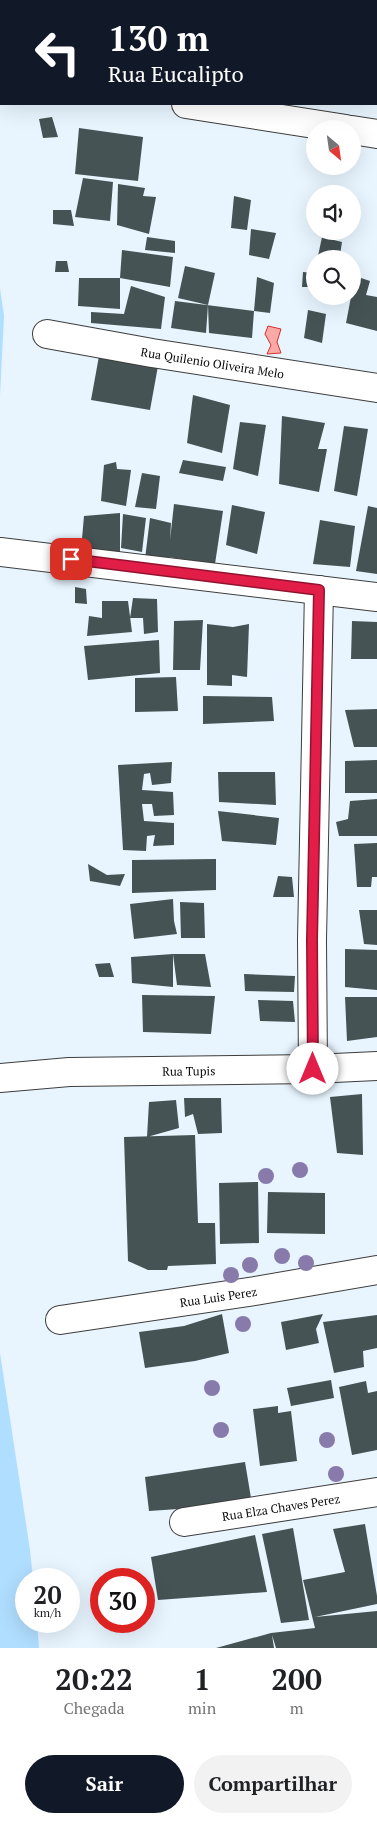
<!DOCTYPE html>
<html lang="pt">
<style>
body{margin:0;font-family:"PT Serif",serif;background:#f2f2f2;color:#202124;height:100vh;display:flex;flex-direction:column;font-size:19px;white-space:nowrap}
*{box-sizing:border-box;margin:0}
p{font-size:16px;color:#757577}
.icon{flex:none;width:28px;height:28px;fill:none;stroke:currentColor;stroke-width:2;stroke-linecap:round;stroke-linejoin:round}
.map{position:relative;height:1648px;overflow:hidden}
.details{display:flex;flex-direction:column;background:#fff;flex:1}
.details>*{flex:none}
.guide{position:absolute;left:0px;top:0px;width:378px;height:105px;box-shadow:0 5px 20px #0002;background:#111827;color:#fff;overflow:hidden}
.needle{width:32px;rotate:151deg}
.buttons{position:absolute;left:306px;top:120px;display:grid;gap:10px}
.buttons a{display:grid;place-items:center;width:55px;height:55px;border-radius:50%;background:#fff;box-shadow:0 5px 20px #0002;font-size:25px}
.speed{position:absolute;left:15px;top:1568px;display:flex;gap:10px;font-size:25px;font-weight:700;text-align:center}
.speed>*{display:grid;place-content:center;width:65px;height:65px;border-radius:50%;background:#fff;box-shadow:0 5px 20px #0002;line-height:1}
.speed small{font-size:12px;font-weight:400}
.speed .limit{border:8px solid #d22;background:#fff;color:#111}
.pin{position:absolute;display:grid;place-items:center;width:42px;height:42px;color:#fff;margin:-21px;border-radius:10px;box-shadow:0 2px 8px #0006}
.me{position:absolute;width:55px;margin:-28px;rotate:0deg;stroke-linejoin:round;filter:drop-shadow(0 0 4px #0008)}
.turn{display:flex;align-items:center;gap:18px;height:105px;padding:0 25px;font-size:22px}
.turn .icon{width:65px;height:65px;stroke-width:2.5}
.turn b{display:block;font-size:35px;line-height:42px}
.eta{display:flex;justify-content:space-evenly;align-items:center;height:85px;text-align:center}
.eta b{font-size:30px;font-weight:800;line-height:35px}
.action{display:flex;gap:10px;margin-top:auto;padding:10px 25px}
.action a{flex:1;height:58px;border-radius:30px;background:#111827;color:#fff;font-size:20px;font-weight:800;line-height:58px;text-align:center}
.action a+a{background:#f2f2f2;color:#202124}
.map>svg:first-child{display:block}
.sand{fill:#b0deff}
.water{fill:#fba9a7;stroke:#d83028}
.building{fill:#465354}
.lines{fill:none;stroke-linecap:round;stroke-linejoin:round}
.minor-casing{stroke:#3d3d3d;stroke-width:30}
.minor{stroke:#fff;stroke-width:28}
.tree{fill:#887bab}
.route-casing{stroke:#92132f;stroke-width:12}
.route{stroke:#e11d48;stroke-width:9}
.labels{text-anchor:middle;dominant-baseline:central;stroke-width:5;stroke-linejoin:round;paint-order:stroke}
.street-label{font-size:12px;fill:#0a0a0a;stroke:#fff}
</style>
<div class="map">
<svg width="377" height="1648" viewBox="0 0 377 1648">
<rect width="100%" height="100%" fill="#e8f5ff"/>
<path class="sand" d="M 0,288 L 4,316 L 0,396 Z
M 0,1353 L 30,1550 L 33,1579 L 26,1579 L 26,1621 L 37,1621 L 39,1648 L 0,1648 Z"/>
<path class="water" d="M 268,326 L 281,329 L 277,342 L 281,353 L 267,354 L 271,345 L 265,334 Z"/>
<path class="building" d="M 52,117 L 58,137 L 43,138 L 39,119 Z
M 79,128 L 143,137 L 138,181 L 75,174 Z
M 83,178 L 113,182 L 110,221 L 75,217 Z
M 118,184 L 145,188 L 143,196 L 156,197 L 149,234 L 117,225 Z
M 234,196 L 251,200 L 247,230 L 231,228 Z
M 53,210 L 71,210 L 74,226 L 53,224 Z
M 251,229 L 276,233 L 269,259 L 249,255 Z
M 147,237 L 175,241 L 175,253 L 145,250 Z
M 322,237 L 342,242 L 340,255 L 328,252 L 324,259 L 318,256 Z
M 122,250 L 173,257 L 170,287 L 120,278 Z
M 56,261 L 67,261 L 69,272 L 55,272 Z
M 185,266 L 215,273 L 208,305 L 178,298 Z
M 303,272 L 315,273 L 315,287 L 302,287 Z
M 355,276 L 370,281 L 366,295 L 377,297 L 377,331 L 346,323 Z
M 257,277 L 274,283 L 270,313 L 254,311 Z
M 79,278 L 120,278 L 120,309 L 78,306 Z
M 131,286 L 165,297 L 161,329 L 91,323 L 91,312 L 124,314 Z
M 175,301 L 254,311 L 252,338 L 209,333 L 208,305 L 206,333 L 171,328 Z
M 308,310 L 326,314 L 322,343 L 304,338 Z
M 99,356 L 158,366 L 150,410 L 91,400 Z
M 193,395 L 230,405 L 222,453 L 187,443 Z
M 282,416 L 325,423 L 318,449 L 327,449 L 319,492 L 279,484 Z
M 240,422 L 266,425 L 258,476 L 233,469 Z
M 344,426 L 368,429 L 357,496 L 334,491 Z
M 183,460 L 226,467 L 223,481 L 179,473 Z
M 116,462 L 117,469 L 131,470 L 126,506 L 101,501 L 104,465 Z
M 142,473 L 160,476 L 156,509 L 135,507 Z
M 174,504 L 223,511 L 215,564 L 168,557 L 168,565 L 145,559 L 150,518 L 171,523 L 170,540 Z
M 232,505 L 265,512 L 257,554 L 226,545 Z
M 368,506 L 377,508 L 377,574 L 356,571 Z
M 120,513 L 120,554 L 81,550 L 84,516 Z
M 123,514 L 146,518 L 142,552 L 121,548 Z
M 320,520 L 355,526 L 350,567 L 313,564 Z
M 75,587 L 86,589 L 87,604 L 75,603 Z
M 133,598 L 157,599 L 158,632 L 144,634 L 143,618 L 130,618 Z
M 102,601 L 128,601 L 132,632 L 87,636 L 89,616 L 102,618 Z
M 203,620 L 200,670 L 173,670 L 174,621 Z
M 352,621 L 377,622 L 377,659 L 351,659 Z
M 207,624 L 233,627 L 249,624 L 247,677 L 232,675 L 232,686 L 207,685 Z
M 159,640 L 160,673 L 88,680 L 84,646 Z
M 176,677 L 178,711 L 135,712 L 135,678 Z
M 203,696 L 272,697 L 274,721 L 203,724 Z
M 377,709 L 377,747 L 354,747 L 345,710 Z
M 377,760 L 377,793 L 345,793 L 345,761 Z
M 172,762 L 171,783 L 152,785 L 150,773 L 144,774 L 142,790 L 173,792 L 174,815 L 154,816 L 152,804 L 142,804 L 144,821 L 174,823 L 174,845 L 153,846 L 155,835 L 147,836 L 146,851 L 123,850 L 118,765 Z
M 218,772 L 275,772 L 276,805 L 219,802 Z
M 377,799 L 377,836 L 339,836 L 336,822 L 348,819 L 350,801 Z
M 218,811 L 279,818 L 276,845 L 222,841 Z
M 377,843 L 377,877 L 372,877 L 371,887 L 357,887 L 354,844 Z
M 216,859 L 216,890 L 132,893 L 132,860 Z
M 88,864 L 107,875 L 125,874 L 120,886 L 90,881 Z
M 278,876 L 292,877 L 294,897 L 273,897 Z
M 173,899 L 174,921 L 177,934 L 134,939 L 130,904 Z
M 180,902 L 204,903 L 205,938 L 181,938 Z
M 359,910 L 377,910 L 377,945 L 364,944 Z
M 345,949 L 377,950 L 377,990 L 345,987 Z
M 173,954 L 205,954 L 211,987 L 177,985 L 173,954 L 173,987 L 132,983 L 131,957 Z
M 110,963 L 114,977 L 99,977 L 95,964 Z
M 244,974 L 295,976 L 294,992 L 245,991 Z
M 142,995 L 215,996 L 211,1034 L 143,1032 Z
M 345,997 L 377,997 L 377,1037 L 347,1041 Z
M 258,1000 L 293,1001 L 295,1022 L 260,1021 Z
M 362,1094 L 363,1155 L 337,1153 L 330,1097 Z
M 184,1098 L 221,1098 L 222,1133 L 198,1134 L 193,1114 L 185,1117 Z
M 176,1100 L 179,1128 L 147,1137 L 149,1102 Z
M 195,1135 L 198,1223 L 215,1223 L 216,1264 L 168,1266 L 167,1270 L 148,1270 L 128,1261 L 124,1137 Z
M 258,1182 L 259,1243 L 220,1244 L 219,1183 Z
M 268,1192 L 325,1193 L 325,1234 L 267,1233 Z
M 222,1314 L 229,1353 L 195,1361 L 145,1368 L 139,1332 L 184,1326 Z
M 323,1314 L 316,1329 L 319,1343 L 286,1350 L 281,1322 Z
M 377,1315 L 377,1348 L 363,1351 L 364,1367 L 334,1373 L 323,1322 Z
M 331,1380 L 334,1398 L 291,1406 L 287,1388 Z
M 366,1381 L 368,1393 L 377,1391 L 377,1450 L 352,1455 L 339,1387 Z
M 278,1406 L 278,1413 L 291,1411 L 297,1461 L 260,1466 L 253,1409 Z
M 245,1462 L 252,1504 L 149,1511 L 145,1477 Z
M 365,1524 L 377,1596 L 377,1604 L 315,1617 L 377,1611 L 377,1648 L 276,1648 L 272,1635 L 274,1648 L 216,1648 L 271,1633 L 315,1628 L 303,1580 L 345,1572 L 333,1529 Z
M 293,1528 L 309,1620 L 281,1623 L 262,1534 Z
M 255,1535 L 267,1592 L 158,1600 L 151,1557 Z"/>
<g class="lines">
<defs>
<g id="minor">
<path d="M 186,104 L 346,129"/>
<path d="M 352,130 L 377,134"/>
<path id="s1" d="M 47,334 L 152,353 L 377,388"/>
<path d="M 0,552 L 377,597"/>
<path d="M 313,1069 L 312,940 L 319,590"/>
<path id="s2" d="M 0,1078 L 69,1072 L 313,1069 L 377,1066"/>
<path id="s3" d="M 60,1320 L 255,1291 L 377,1270"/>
<path id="s4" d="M 184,1522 L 377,1492"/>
</g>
</defs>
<use href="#minor" class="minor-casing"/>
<use href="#minor" class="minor"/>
</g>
<g class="tree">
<circle cx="300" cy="1170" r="8"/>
<circle cx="266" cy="1176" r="8"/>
<circle cx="282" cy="1256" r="8"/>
<circle cx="306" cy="1263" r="8"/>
<circle cx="250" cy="1265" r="8"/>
<circle cx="231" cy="1275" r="8"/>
<circle cx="243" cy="1324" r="8"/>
<circle cx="212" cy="1388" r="8"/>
<circle cx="221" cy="1430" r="8"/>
<circle cx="327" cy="1440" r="8"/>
<circle cx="336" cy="1474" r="8"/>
</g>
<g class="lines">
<defs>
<path id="route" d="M 71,559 L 319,590 L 312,940 L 313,1069"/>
</defs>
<use href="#route" class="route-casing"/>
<use href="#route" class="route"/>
</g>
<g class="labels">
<g class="street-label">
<text stroke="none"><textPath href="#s1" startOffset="168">Rua Quilenio Oliveira Melo</textPath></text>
<text stroke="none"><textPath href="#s2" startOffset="189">Rua Tupis</textPath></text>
<text stroke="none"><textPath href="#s3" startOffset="160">Rua Luis Perez</textPath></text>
<text stroke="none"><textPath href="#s4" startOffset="98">Rua Elza Chaves Perez</textPath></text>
</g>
</g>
</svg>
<div class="buttons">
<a><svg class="needle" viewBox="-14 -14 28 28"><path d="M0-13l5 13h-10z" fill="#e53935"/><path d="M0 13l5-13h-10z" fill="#757577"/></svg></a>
<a><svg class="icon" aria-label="sound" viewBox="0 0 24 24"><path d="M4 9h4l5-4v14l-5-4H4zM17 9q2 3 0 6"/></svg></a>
<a><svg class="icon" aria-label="search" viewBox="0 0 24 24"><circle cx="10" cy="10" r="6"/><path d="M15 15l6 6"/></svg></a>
</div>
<div class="speed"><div>20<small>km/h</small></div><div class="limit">30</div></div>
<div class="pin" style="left:71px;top:559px;background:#d93025"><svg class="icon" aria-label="arrive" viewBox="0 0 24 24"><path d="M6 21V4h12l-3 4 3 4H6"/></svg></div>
<svg class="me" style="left:313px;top:1069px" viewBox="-20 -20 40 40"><circle r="19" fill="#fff"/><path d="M0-13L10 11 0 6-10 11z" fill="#e11d48"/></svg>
<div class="guide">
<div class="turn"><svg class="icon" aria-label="left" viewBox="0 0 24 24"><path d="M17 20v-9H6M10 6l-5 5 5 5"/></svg><div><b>130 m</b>Rua Eucalipto</div></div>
</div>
</div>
<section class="details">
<div class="eta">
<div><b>20:22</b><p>Chegada</p></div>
<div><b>1</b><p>min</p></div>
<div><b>200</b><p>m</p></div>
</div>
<div class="action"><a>Sair</a><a>Compartilhar</a></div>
</section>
